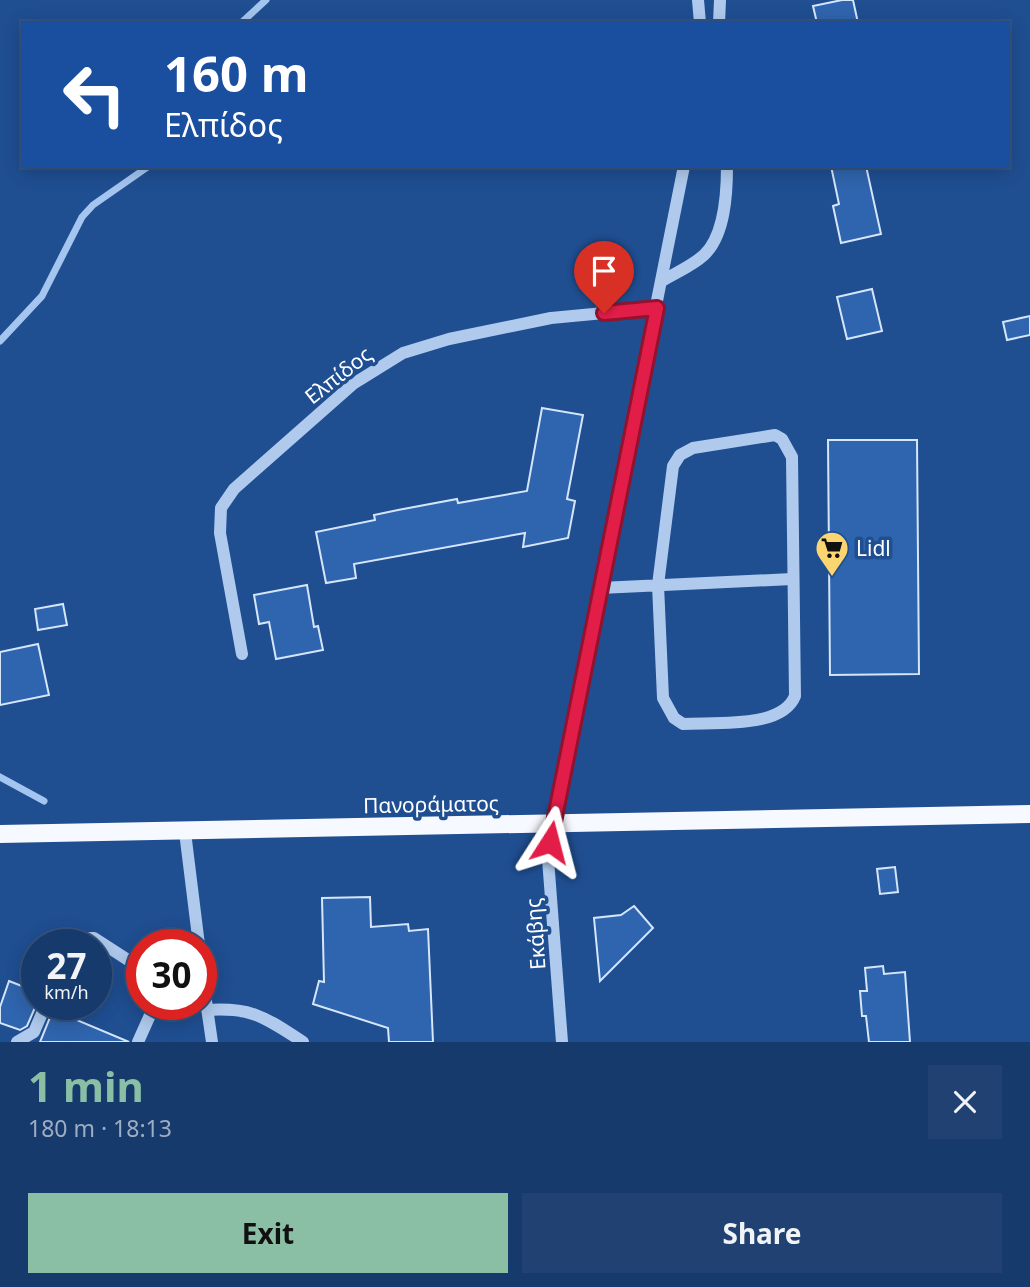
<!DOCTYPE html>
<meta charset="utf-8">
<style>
body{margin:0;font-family:"Noto Sans",sans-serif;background:#204172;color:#f1f3f6;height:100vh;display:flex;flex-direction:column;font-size:26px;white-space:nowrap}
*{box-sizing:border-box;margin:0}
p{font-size:23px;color:#9eadc2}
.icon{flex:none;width:38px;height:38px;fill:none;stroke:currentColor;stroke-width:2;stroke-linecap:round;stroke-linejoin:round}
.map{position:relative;height:1042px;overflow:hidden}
.details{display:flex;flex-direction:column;background:#173a6d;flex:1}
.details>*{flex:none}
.banner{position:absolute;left:21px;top:21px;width:989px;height:147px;border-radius:0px;box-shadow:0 4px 18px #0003,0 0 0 2px #365480;background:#1a4fa0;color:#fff;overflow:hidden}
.speed{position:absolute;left:21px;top:929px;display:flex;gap:14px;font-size:35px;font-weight:700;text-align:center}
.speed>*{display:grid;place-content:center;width:91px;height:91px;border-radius:50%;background:#173a6d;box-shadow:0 4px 18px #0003,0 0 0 2px #365480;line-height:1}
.speed small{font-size:18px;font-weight:400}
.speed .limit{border:10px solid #d22;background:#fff;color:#111}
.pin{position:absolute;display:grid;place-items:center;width:60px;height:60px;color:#fff;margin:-72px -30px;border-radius:50% 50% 50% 0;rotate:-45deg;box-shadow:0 0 7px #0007}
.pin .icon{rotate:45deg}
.me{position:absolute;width:77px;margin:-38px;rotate:9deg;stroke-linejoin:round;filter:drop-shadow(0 0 5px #0008)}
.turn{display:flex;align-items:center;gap:24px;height:147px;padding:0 28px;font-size:32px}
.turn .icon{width:91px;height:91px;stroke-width:2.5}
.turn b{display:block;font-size:49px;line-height:60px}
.round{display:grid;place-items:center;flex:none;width:74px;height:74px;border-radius:0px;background:#204172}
.headline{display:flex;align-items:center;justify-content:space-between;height:119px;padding:0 28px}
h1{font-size:42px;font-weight:700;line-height:52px;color:#8abfa5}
.primary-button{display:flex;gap:14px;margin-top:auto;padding:14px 28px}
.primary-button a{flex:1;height:80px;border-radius:0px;background:#8abfa5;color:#111;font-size:28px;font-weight:700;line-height:80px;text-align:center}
.primary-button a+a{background:#204172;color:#f1f3f6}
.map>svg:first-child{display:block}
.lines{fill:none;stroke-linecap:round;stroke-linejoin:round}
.stream{stroke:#a3c5ef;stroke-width:7}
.building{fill:#2f65ae;stroke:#d5e5fa;stroke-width:2}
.minor{stroke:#afcaed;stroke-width:12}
.major{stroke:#f6f9ff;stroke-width:18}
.route-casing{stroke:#92132f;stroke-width:18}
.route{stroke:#e11d48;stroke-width:12}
.labels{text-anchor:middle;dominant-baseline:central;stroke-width:7;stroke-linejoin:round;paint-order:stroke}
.street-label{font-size:21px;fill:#fff;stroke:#1f4e91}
.poi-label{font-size:21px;fill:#fff;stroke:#1f4e91;text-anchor:start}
</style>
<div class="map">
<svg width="1030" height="1042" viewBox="0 0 1030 1042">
<rect width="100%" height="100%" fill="#1f4e91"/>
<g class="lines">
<path class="stream" d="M 241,23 L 266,0
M 0,341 L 42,296 L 82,217 L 93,205 L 149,166
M 0,777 L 44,801"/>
</g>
<path class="building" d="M 842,0 L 853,0 L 858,23 L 817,23 L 813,6 Z
M 831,166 L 866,166 L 881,234 L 841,243 L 833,206 L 839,204 Z
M 872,289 L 882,331 L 847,339 L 837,297 Z
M 1030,316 L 1030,335 L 1007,340 L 1003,322 Z
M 542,408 L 583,415 L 567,499 L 575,501 L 568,538 L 523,547 L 525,533 L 354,564 L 356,578 L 326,583 L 316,532 L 375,520 L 374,515 L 398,510 L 457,499 L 458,503 L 527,491 Z
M 828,440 L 917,440 L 919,674 L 830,675 Z
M 307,585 L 314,627 L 318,626 L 323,650 L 276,659 L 269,622 L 259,624 L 254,595 Z
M 63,604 L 67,625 L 38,630 L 35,609 Z
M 38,644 L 49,695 L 0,705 L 0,652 Z
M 895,867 L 898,892 L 880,894 L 877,869 Z
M 370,897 L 371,927 L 408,924 L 409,931 L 428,929 L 433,1042 L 389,1042 L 388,1028 L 313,1004 L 319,981 L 324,982 L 322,898 Z
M 634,906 L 653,928 L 600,981 L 594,918 L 621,915 Z
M 883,966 L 884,974 L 905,972 L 910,1042 L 869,1042 L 866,1016 L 862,1016 L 860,991 L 867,991 L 865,968 Z
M 9,981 L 37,992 L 37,1003 L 27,1026 L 20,1030 L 0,1023 L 0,1007 Z
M 53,1010 L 129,1042 L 40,1042 Z"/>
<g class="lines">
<path class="minor" d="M 698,0 L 700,23
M 719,23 L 720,0
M 662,281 C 675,273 692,266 704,255 C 725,235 727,194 727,166
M 775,435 L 782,439 L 792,457 L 795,696 C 782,729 715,722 683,724 L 674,718 L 663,698 L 658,585 L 673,466 L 680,455 L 693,448 Z
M 600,588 L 792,579
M 242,654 L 220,533 L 221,508 L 234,489 L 353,384 L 403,353 L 449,339 L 551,318 L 657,308
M 185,832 L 199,945
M 75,945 L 82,938 L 94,938 L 142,969
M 201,967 L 212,1042
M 207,1010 C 253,1007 266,1018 303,1042
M 17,1042 L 34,1032 L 46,1004
M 138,1042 L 155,1004
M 562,1042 L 548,859 L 552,824 L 684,166"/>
<path class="major" d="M 0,834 L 1030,814"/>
</g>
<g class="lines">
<defs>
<path id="route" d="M 550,842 L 657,308 L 604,313"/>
</defs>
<use href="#route" class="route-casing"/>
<use href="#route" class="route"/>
</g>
<defs>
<symbol id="supermarket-pin" viewBox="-11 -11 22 30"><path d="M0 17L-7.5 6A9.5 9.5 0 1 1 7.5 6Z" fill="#fbd56f" stroke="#1f4e91"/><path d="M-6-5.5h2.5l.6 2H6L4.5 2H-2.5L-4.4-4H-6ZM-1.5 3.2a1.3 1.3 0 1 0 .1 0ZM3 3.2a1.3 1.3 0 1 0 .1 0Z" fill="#111"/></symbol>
</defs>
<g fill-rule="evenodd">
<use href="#supermarket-pin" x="813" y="529" width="38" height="52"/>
</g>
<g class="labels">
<g class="street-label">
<text transform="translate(338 375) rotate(-38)">Ελπίδος</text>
<text transform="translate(431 804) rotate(-1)">Πανοράματος</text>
<text transform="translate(535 934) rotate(-94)">Εκάβης</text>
</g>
<g class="poi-label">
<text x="856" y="548">Lidl</text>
</g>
</g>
</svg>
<div class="speed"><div>27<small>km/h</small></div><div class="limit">30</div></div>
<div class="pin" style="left:604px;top:313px;background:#d93025"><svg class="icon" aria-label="arrive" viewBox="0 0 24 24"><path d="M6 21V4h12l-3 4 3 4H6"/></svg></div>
<svg class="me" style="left:550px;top:842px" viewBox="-20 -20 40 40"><path d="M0-17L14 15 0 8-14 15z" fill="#e11d48" stroke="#fff" stroke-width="4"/></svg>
<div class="banner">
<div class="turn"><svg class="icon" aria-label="left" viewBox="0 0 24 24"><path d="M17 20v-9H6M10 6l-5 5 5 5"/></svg><div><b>160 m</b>Ελπίδος</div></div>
</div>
</div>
<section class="details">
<div class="headline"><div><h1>1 min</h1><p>180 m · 18:13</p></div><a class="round"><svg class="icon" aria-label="close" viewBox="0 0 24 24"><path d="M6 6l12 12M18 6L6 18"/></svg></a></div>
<div class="primary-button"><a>Exit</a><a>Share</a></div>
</section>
